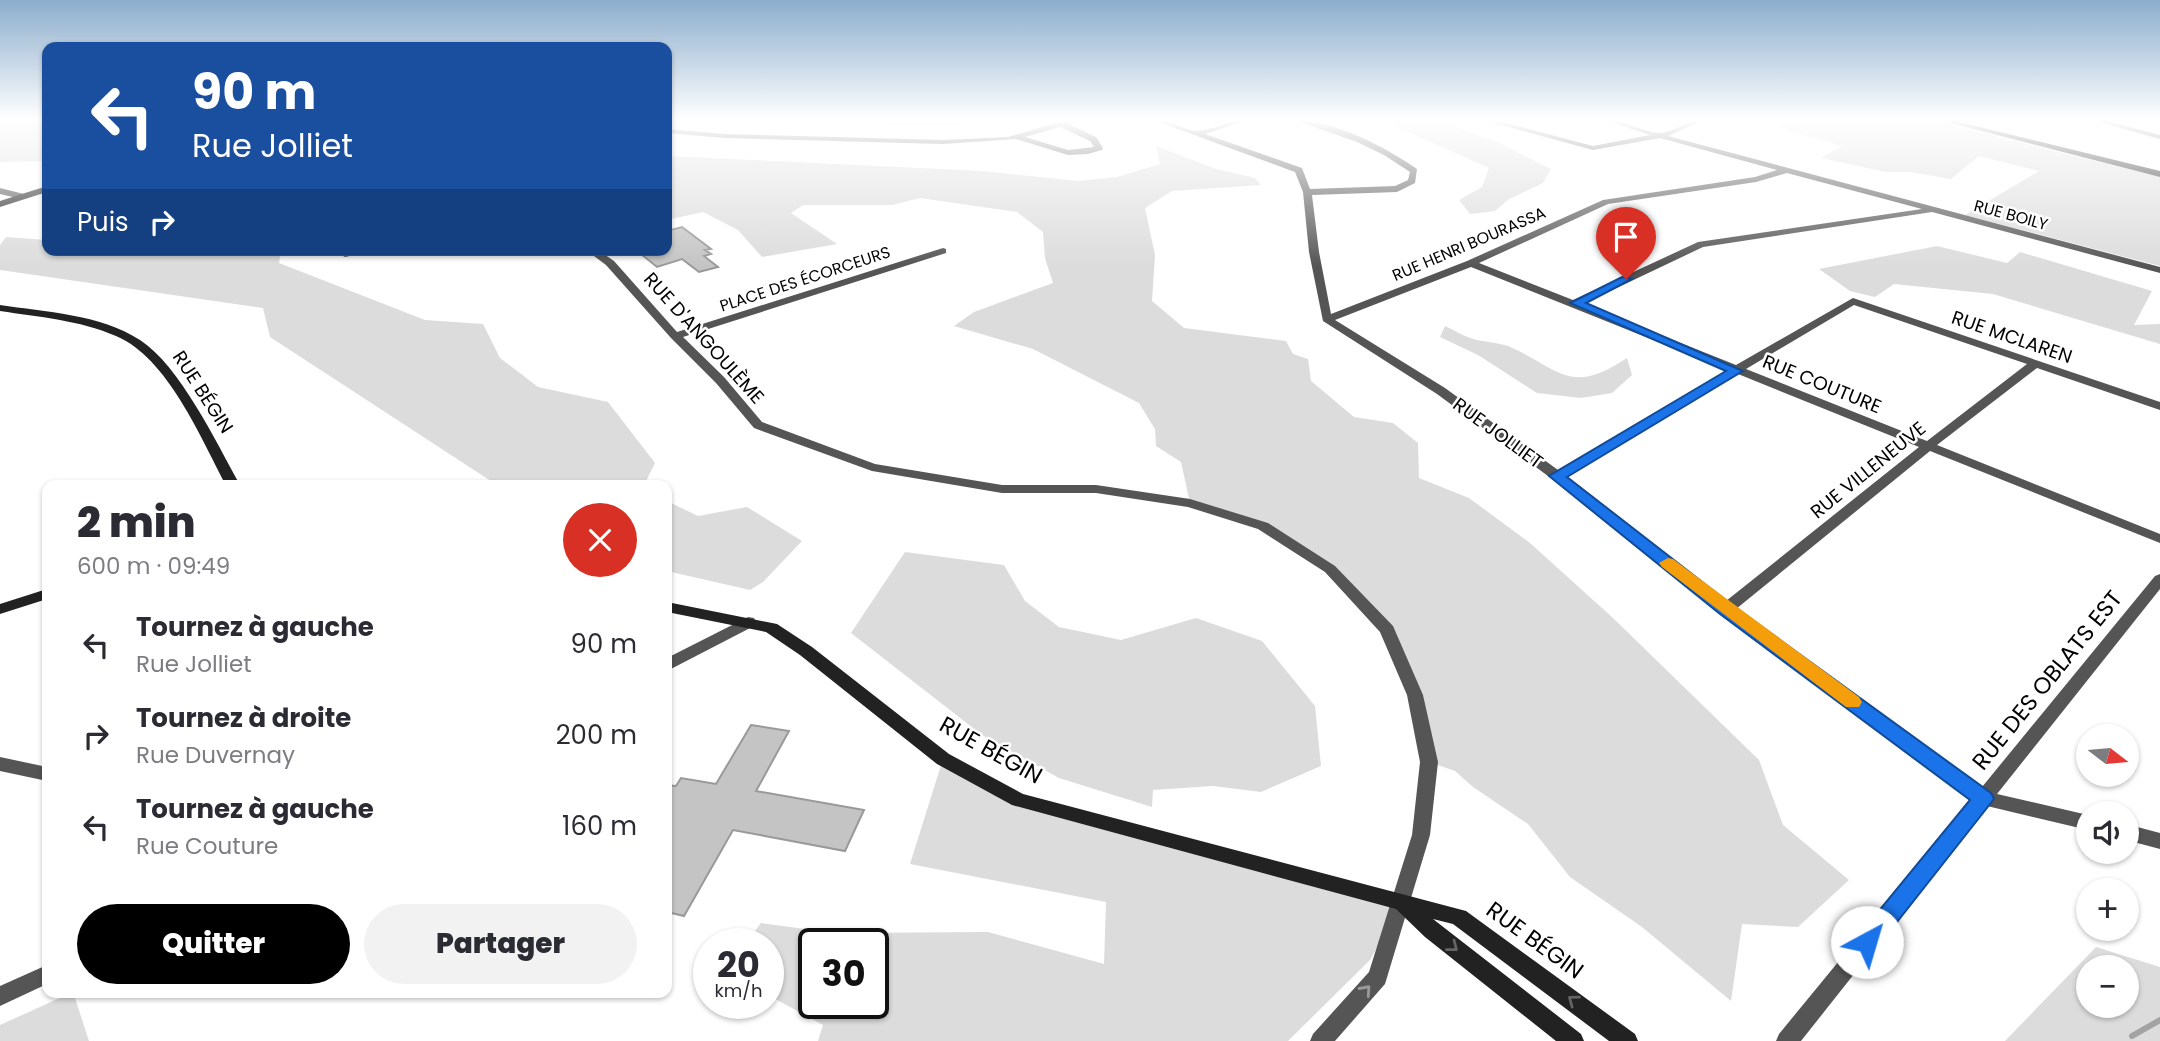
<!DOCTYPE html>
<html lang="fr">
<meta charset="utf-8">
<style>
body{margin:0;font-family:Poppins,sans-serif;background:#f2f2f3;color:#2b2b33;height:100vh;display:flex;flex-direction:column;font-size:26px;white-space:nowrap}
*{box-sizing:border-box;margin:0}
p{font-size:23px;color:#7c7c81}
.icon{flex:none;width:38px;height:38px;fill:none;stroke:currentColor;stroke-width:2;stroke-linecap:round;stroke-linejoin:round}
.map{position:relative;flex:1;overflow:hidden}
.panel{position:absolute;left:42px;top:480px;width:630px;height:518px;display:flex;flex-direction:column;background:#fff;border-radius:14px;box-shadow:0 2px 5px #0004}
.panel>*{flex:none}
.banner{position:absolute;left:42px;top:42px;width:630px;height:214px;border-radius:14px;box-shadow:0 2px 5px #0004;background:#1a4fa0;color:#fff;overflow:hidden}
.needle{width:46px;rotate:106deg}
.buttons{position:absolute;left:2076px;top:724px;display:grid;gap:14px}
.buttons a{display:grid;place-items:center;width:63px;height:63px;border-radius:50%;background:#fff;box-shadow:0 2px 5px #0004;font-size:35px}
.speed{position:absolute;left:693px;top:928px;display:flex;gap:14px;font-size:35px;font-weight:700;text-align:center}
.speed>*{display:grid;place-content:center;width:91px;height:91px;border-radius:50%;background:#fff;box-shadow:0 2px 5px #0004;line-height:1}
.speed small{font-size:18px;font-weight:400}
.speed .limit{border:4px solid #111;border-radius:10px;background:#fff;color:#111}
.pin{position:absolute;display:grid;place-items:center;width:60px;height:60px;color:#fff;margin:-72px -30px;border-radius:50% 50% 50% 0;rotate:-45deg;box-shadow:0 0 7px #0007}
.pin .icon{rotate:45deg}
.me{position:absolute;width:77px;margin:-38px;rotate:39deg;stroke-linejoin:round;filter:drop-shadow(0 0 5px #0008)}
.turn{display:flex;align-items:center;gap:24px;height:147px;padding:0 35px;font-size:32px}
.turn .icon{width:91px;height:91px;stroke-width:2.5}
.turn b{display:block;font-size:49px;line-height:60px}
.then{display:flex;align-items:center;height:66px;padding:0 35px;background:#0003;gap:14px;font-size:26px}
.round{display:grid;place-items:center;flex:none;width:74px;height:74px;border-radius:37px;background:#f2f2f3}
.headline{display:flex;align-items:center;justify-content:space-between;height:119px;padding:0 35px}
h1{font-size:42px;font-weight:800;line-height:52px}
.action{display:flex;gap:14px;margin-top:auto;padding:14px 35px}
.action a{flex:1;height:80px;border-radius:42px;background:#000;color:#fff;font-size:28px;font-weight:800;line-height:80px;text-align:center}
.action a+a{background:#f2f2f3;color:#2b2b33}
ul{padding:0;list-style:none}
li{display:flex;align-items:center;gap:21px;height:91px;padding:0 35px}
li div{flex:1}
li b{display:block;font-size:26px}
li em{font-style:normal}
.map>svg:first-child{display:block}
.green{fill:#dcdcdc;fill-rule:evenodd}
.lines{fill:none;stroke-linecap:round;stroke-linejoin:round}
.stream{stroke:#a3a3a3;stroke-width:6}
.building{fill:#c4c4c4;stroke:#999;stroke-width:2}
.street{fill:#555;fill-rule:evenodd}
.secondary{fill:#222;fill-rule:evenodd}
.oneway{stroke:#646464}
.oneway2{stroke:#999}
.route{fill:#1a73e8;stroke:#114b97;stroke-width:2}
.slow{fill:#f59e0b}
.labels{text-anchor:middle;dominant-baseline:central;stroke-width:5;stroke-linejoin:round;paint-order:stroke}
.far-street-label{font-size:16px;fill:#000;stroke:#fff}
.street-label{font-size:19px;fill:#000;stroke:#fff}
.near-street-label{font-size:23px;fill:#000;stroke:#fff}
</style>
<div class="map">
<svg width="2160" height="1041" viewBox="0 0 2160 1041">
<rect width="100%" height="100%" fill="#fff"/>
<path class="green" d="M 0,121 L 47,121 L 47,161 L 0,162 Z
M 831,121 L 975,121 C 958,131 855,123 831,121 Z
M 1383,121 L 1438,121 L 1497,142 L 1551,169 L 1543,183 L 1509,199 L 1495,211 L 1470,214 L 1459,200 L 1482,187 L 1489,168 Z
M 1787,121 L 1935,121 L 2160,177 L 2160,266 L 1965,215 L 2039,171 L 1979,156 L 1951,179 L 1910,172 L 1886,172 L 1821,158 L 1842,146 L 1779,128 Z
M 1156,146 L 1213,168 L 1255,178 L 1261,185 L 1172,191 L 1145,208 L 1155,255 L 1152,301 L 1184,328 L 1286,341 L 1293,354 L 1308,359 L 1311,381 L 1354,417 L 1393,423 L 1418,443 L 1419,478 L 1469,498 L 1530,543 L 1613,618 L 1759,760 L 1783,825 L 1849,880 L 1798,927 L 1742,924 L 1731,1001 L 1642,927 L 1570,877 L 1528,824 L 1473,787 L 1455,771 L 1429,762 L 1387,630 L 1330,569 L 1263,526 L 1190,503 L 1181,462 L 1156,446 L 1155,429 L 1139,403 L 1033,349 L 954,326 L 974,312 L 1053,283 L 1045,258 L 1043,232 L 1017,212 L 920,198 L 892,205 L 803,205 L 791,213 L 837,244 L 762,257 L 738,230 L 703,212 L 667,220 L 667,156 L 982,171 L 1078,181 L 1117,177 L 1160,164 Z
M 6,237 L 47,240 L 47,250 L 281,250 L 279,263 L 425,320 L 483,324 L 500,358 L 538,387 L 608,402 L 655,463 L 644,485 L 497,485 L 270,337 L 263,308 L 0,270 L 0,245 Z
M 1937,246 L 2007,263 L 2020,252 L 2152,291 L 2134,325 L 2160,324 L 2160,344 L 1993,294 L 1894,284 L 1875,297 L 1850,291 L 1819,269 Z
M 1445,326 C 1454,330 1462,335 1470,338 C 1482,342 1496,342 1508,346 C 1559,368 1569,397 1627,358 L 1632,375 L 1612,393 L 1581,398 L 1537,393 L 1478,355 L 1440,337 Z
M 667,501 L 698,516 L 747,507 L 802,541 L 763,582 L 750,590 L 667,571 Z
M 905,552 L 1004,565 L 1025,601 L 1059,627 L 1121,640 L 1196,618 L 1262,641 L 1315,706 L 1321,766 L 1261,792 L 1213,786 L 1153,790 L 1152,807 L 1059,778 L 982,735 L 851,633 Z
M 943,759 L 1018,800 L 1402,902 L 1370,960 L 1288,1041 L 818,1041 L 823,1025 L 768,995 L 768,943 L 746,943 L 761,923 L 835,933 L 988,932 L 1104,964 L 1106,902 L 910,864 ZM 814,943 L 873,943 L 873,1003 L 814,1003 Z
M 2096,947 L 2160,967 L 2160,1041 L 2005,1041 ZM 2088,968 L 2126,968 L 2126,1006 L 2088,1006 Z
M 73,992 L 89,1041 L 0,1041 L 0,1025 Z"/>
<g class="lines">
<path class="stream" d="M 2132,1036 L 2160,1020"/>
</g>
<path class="building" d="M 682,227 L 711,249 L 705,250 L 711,254 L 704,256 L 718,267 L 699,272 L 682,259 L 657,267 L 636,250 L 667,250 L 667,231 Z
M 751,725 L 789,731 L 756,791 L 864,810 L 845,851 L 733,830 L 684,916 L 667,912 L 667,785 L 676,786 L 681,778 L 716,784 Z"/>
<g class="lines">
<path class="street" d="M 1063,121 L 1075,121 L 1068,124 L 1096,137 L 1103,148 L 1102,150 L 1088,154 L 1068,155 L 1016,139 L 943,144 L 725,138 L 667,133 L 667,129 L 725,134 L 943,140 L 1008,137 ZM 1060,127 L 1090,141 L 1094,147 L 1068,150 L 1025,137 Z
M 1156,121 C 1171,120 1186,132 1200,131 C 1215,129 1228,121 1244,121 L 1205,134 L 1302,168 L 1310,189 L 1395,186 L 1408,180 L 1410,172 L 1384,155 L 1357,142 L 1297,121 C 1337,121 1385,147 1417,169 L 1415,183 L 1397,192 L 1312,195 L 1319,252 L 1331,314 L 1467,261 L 1603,200 L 1755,177 L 1777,170 L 1660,138 L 1593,150 L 1486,121 L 1498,121 L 1593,146 L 1650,135 L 1608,121 C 1626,121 1641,131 1658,133 C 1670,134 1686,121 1701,121 L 1668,136 L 2160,267 L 2160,273 L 1932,212 L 1703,247 L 1583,304 L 1736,365 L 1853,298 L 2160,402 L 2160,410 L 2037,368 L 1937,445 L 2160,534 L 2160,543 L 1930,451 L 1736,609 L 1982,787 L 2155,576 L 2160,574 L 2160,589 L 1997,794 L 2088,815 L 2088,830 L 1987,806 L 1801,1041 L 1776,1041 L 1779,1034 L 1972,799 L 1721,613 L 1552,479 L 1437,394 L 1323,321 L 1309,252 L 1303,192 L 1295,172 ZM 1787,173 L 1922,209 L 1698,242 L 1573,300 L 1479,263 L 1608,204 L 1756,182 ZM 1471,267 L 1728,370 L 1558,470 L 1445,388 L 1335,320 ZM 1854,305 L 2027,364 L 1927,441 L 1746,369 ZM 1738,374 L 1919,447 L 1726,601 L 1566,476 Z
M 2095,121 L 2107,121 L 2160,135 L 2160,139 Z
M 0,188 L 24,194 L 25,196 L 21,199 L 0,194 Z
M 943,248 L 946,249 L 946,253 L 683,337 L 724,377 L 762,422 L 875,464 L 1002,485 L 1096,485 L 1190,499 L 1268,523 L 1335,566 L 1393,626 L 1423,695 L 1438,762 L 1430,835 L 1385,984 L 1335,1041 L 1310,1041 L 1313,1034 L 1369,972 L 1412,835 L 1420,762 L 1407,695 L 1380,632 L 1325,572 L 1258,529 L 1188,507 L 1096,493 L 1002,493 L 872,471 L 754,428 L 716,383 L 671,338 L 606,265 L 586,250 L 598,250 L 614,261 L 677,332 Z
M 332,250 L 378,250 L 345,257 Z
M 748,617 L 754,618 L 756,622 L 754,626 L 667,671 L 667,658 Z
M 0,757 L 47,767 L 47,781 L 0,771 Z
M 2126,824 L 2160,833 L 2160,849 L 2126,840 Z
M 47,965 L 47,984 L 0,1006 L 0,986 Z"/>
<path class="secondary" d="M 1943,121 L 1955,121 L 2160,171 L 2160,177 Z
M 47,186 L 47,192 L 0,207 L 0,201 Z
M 0,305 C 45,312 100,314 140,340 C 180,366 216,442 240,485 L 226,485 C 200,437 168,358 116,336 C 79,320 39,317 0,311 Z
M 47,589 L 47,599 L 0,614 L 0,604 Z
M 667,602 L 777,624 L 812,647 L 949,754 L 1023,794 L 1466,911 L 1635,1034 L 1638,1041 L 1609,1041 L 1453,924 L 1433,919 L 1581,1034 L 1584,1041 L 1556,1041 L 1425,937 L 1396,909 L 1012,805 L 937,764 L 800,655 L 766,632 L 667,612 Z"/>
</g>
<defs><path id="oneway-chevron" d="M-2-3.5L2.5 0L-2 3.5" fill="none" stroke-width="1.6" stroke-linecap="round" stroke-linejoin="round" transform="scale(1.75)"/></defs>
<g class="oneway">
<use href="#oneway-chevron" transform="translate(1453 947) rotate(38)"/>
<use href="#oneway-chevron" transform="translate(1573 1000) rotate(-143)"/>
</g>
<use class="oneway2" href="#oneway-chevron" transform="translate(1366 990) rotate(-48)"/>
<linearGradient id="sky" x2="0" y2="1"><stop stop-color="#8cadcc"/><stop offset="0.45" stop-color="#fff"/><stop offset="1" stop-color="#fff" stop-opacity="0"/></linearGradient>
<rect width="2160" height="266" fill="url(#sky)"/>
<path class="route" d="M 1622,277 L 1632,279 L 1586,303 L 1743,371 L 1567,477 L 1732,605 L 1991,793 L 1994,799 L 1875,950 L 1867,953 L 1859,950 L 1855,942 L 1859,935 L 1970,800 L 1720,614 L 1549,476 L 1726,371 L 1570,303 Z"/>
<path class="slow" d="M 1668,558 L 1673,559 L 1859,697 L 1862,702 L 1859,707 L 1846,707 L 1662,567 L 1659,563 Z"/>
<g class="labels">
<g class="far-street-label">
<text transform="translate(2011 215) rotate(15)">RUE BOILY</text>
<text transform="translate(1469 244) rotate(-23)">RUE HENRI BOURASSA</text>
<text transform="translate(805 279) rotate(-18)">PLACE DES ÉCORCEURS</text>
</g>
<g class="street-label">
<text transform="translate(2012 337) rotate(19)">RUE MCLAREN</text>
<text transform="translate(704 338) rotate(48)">RUE D'ANGOULÈME</text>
<text transform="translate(1822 384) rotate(22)">RUE COUTURE</text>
<text transform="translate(203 392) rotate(57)">RUE BÉGIN</text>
<text transform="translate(1498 433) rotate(36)">RUE JOLLIET</text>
<text transform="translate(1868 470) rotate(-39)">RUE VILLENEUVE</text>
</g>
<g class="near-street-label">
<text transform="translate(2047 680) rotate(-51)">RUE DES OBLATS EST</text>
<text transform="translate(991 750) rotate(29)">RUE BÉGIN</text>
<text transform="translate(1535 940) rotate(36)">RUE BÉGIN</text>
</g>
</g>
</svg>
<div class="buttons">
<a><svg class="needle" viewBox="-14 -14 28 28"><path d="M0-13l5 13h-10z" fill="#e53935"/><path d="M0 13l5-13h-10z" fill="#7c7c81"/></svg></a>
<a><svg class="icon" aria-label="sound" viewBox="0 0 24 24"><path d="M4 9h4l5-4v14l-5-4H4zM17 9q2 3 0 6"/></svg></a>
<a>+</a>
<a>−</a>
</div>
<div class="speed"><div>20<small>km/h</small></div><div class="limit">30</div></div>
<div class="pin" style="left:1626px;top:279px;background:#d93025"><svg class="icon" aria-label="arrive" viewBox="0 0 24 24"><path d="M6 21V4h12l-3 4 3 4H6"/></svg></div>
<svg class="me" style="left:1867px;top:942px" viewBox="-20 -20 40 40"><circle r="19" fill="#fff"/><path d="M0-13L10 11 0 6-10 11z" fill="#1a73e8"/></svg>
<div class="banner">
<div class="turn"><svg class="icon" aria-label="left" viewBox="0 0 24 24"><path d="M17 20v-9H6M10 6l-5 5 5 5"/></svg><div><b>90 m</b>Rue Jolliet</div></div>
<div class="then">Puis<svg class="icon" aria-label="right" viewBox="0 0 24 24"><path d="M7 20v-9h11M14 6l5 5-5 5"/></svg></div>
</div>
<section class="panel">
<div class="headline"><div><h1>2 min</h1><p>600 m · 09:49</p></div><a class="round" style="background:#d93025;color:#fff"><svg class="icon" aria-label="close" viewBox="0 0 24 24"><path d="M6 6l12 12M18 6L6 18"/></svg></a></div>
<ul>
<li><svg class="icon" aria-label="left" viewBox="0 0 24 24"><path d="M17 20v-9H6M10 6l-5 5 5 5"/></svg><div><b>Tournez à gauche</b><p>Rue Jolliet</p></div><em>90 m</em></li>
<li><svg class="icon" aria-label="right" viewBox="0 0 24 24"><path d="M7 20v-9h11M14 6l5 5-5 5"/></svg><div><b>Tournez à droite</b><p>Rue Duvernay</p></div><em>200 m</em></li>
<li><svg class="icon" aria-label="left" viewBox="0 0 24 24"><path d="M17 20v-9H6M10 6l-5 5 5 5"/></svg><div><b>Tournez à gauche</b><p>Rue Couture</p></div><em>160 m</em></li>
</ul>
<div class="action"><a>Quitter</a><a>Partager</a></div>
</section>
</div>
